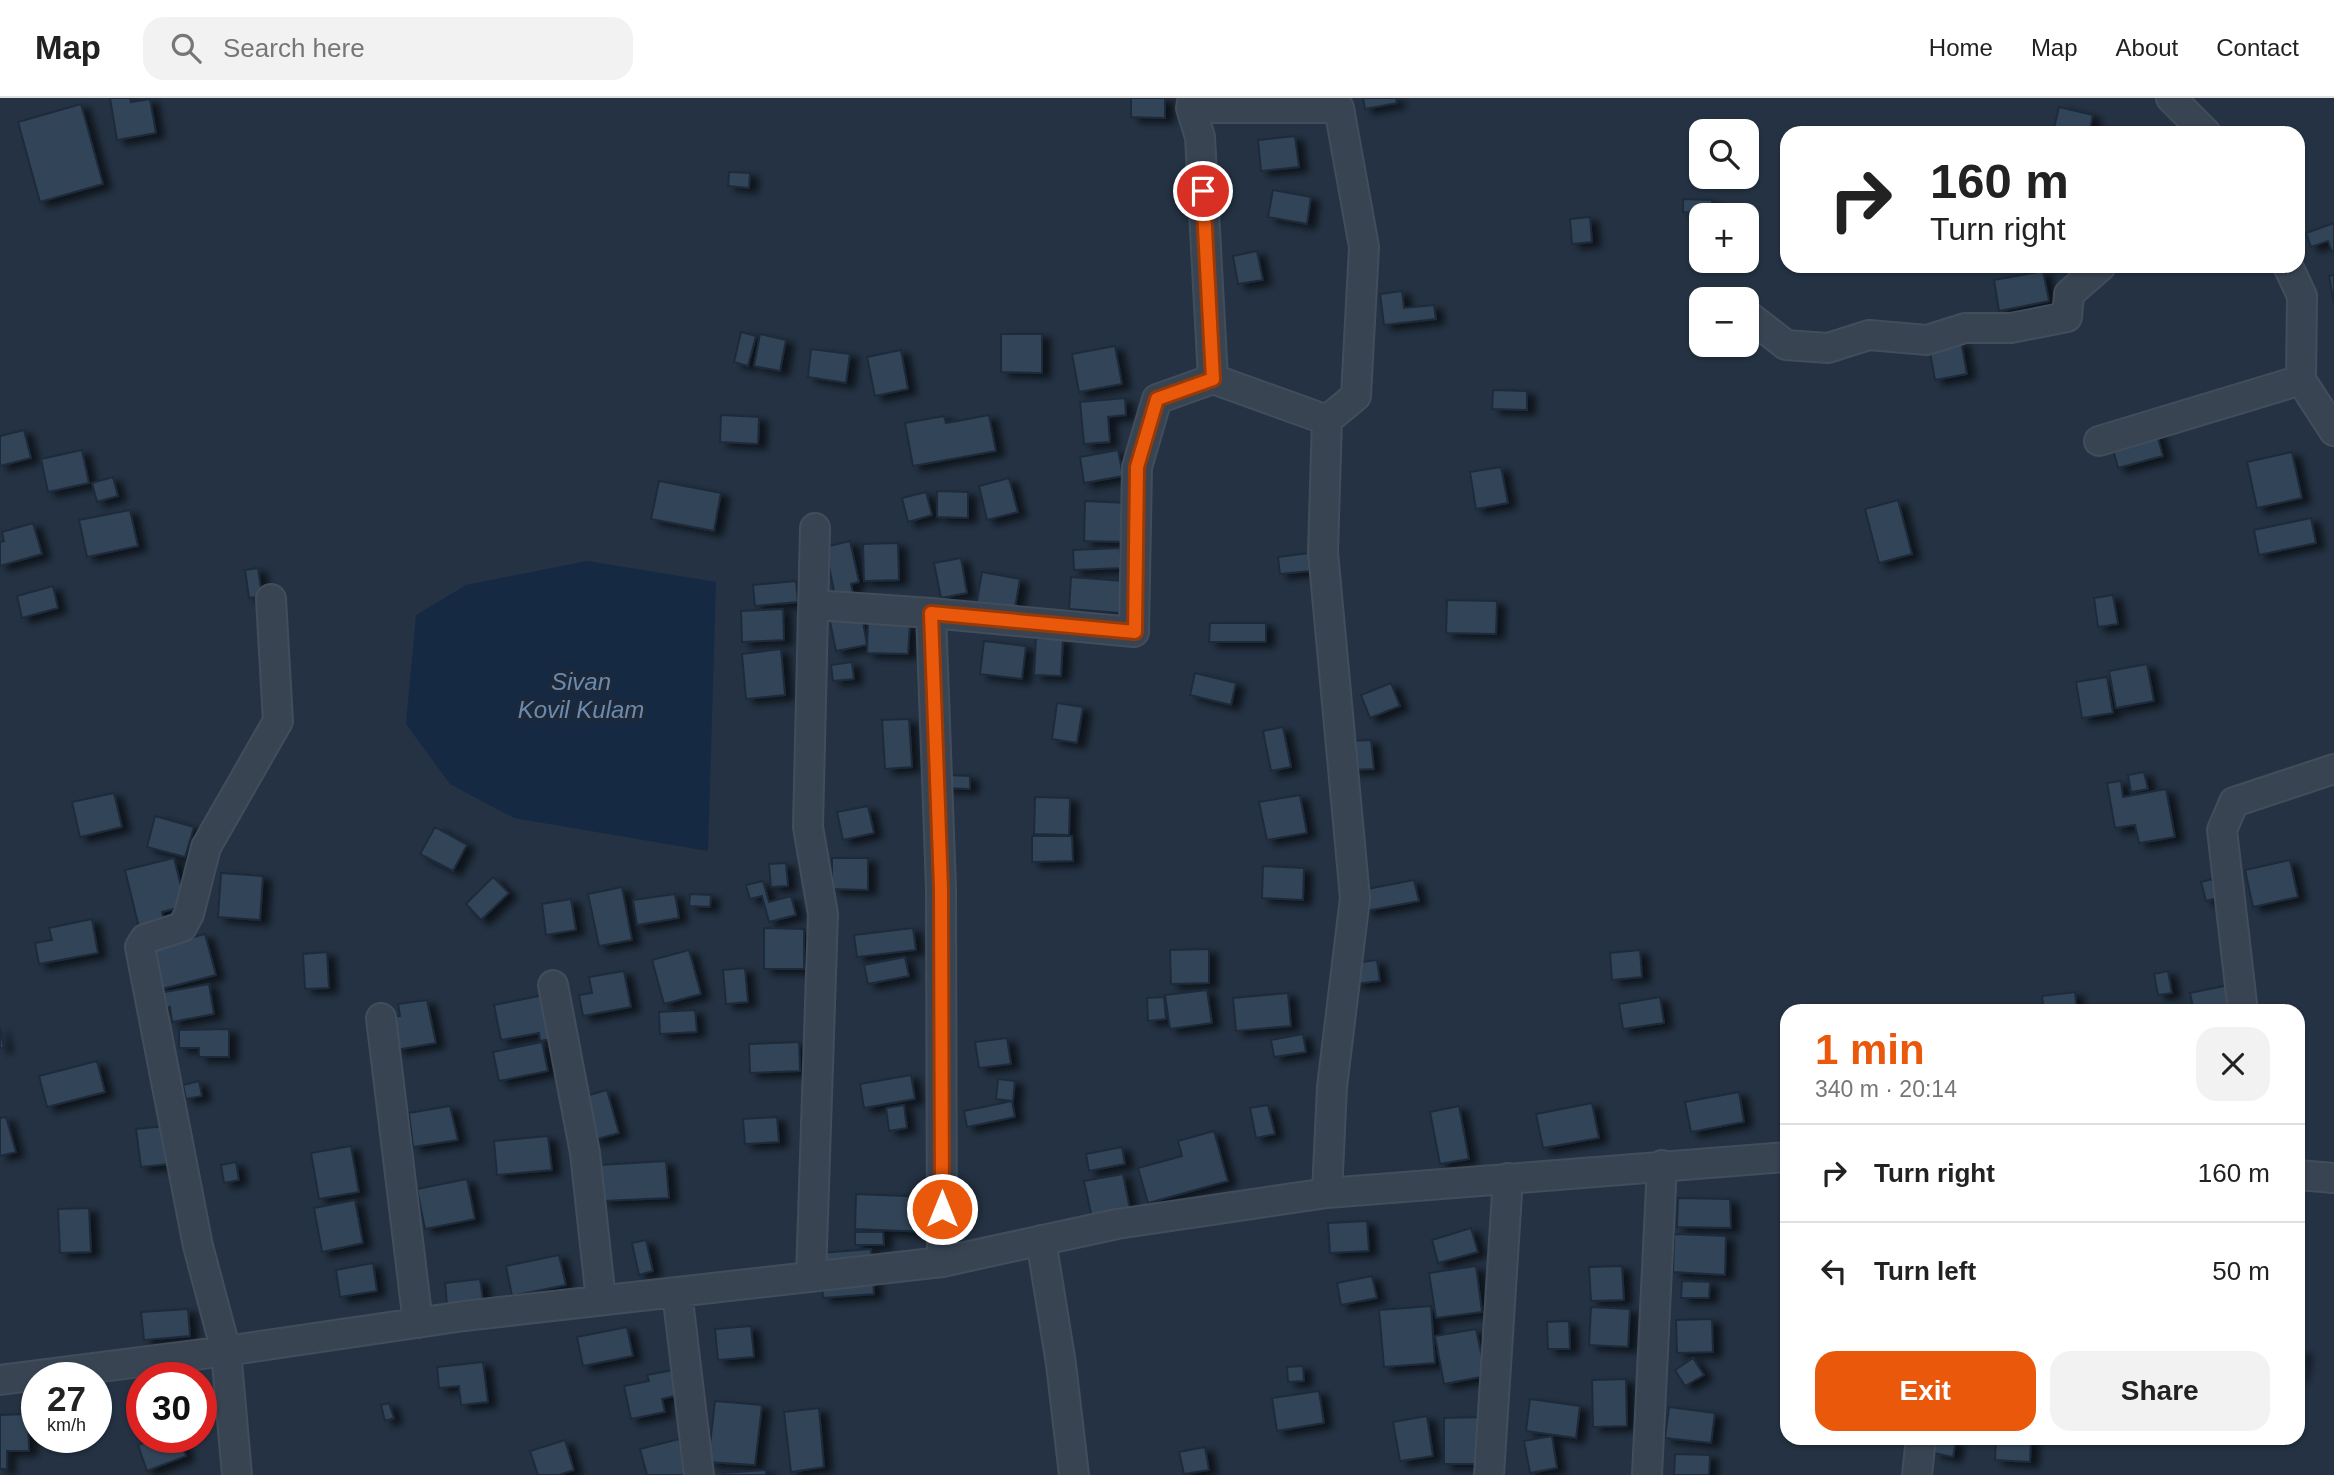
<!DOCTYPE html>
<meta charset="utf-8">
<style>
body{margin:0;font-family:Helvetica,sans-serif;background:#f2f2f2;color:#222;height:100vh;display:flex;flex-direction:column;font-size:26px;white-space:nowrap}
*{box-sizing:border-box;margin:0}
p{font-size:23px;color:#767676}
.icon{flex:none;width:38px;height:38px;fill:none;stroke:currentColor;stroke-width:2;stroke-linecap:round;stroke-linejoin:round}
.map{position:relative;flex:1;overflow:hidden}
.side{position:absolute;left:1780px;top:906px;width:525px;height:441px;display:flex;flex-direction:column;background:#fff;border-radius:21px;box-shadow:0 2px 5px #0004}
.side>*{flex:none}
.guide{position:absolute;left:1780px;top:28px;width:525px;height:147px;border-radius:21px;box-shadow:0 2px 5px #0004;background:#fff;color:#222;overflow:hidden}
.buttons{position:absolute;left:1689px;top:21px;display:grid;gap:14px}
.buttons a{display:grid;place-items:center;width:70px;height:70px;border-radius:14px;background:#fff;box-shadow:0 2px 5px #0004;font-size:35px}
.speed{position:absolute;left:21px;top:1264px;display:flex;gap:14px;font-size:35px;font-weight:700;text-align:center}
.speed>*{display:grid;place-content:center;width:91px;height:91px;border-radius:50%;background:#fff;box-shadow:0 2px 5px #0004;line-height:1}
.speed small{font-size:18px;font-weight:400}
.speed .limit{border:10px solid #d22;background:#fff;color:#111}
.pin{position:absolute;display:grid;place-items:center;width:60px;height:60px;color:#fff;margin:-30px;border:4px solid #fff;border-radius:50%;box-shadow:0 2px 7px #0007}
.me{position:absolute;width:77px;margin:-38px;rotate:0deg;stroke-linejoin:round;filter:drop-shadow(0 0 5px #0008)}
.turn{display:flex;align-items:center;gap:24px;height:147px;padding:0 35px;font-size:32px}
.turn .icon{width:91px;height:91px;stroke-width:2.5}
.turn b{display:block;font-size:49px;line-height:60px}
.round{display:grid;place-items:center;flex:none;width:74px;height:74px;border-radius:21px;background:#f2f2f2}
.summary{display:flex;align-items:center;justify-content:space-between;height:119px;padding:0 35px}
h1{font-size:42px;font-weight:800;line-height:52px;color:#ea580c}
.cta{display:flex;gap:14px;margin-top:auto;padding:14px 35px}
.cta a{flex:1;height:80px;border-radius:21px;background:#ea580c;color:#fff;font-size:28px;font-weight:800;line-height:80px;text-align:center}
.cta a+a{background:#f2f2f2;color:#222}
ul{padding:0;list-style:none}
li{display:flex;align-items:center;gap:21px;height:98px;padding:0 35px;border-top:2px solid #e0e0e0}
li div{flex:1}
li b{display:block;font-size:26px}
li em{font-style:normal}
header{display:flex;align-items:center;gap:42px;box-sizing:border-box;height:98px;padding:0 35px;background:#fff;border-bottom:2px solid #e0e0e0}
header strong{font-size:33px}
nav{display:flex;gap:38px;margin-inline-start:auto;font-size:24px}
.search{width:490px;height:63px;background:#f2f2f2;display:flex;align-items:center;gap:18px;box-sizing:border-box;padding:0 24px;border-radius:21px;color:#767676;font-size:26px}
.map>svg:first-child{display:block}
.water{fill:#162943}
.building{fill:#334458;stroke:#1f2b3a;stroke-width:2;filter:url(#shadow)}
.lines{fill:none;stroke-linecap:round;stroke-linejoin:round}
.minor-casing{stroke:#424d5c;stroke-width:32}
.minor{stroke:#394453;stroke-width:28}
.route-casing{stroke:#983908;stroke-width:18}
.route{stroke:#ea580c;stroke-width:12}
.labels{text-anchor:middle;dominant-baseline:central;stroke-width:7;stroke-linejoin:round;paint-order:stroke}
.water-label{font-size:24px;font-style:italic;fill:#6c8aae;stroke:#1d2938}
</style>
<header>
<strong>Map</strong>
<div class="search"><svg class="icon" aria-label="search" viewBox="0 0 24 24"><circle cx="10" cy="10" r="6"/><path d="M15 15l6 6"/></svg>Search here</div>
<nav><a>Home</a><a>Map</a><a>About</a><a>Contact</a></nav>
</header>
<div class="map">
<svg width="2334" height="1377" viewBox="0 0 2334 1377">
<defs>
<filter id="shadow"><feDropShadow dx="8" dy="4.5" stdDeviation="3.5" flood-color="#0009"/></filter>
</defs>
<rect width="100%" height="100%" fill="#243243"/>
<path class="water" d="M 587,463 L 716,484 L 708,753 L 514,720 L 450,686 L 406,626 L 416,517 L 466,487 Z"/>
<path class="building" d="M 110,0 L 130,0 L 131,4 L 150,1 L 156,35 L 117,42 Z
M 1131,0 L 1165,0 L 1165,20 L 1131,19 Z
M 1363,0 L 1396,0 L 1397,5 L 1365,11 Z
M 81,6 L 103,86 L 40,104 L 18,24 Z
M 2059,9 L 2093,17 L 2089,35 L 2075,35 L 2054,30 Z
M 1295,38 L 1299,69 L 1261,73 L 1258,42 Z
M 729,74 L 750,75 L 749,90 L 728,88 Z
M 1273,92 L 1311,99 L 1307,126 L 1268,119 Z
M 1683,101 L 1712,102 L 1712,115 L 1683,114 Z
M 1590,119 L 1592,144 L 1572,146 L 1570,121 Z
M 2334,125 L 2334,153 L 2332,154 L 2328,143 L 2311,149 L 2306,135 Z
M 1257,153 L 1263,182 L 1238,186 L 1233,158 Z
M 2043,173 L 2049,203 L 1999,213 L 1994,182 Z
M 2334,177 L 2334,206 L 2329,178 Z
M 1402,193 L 1404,210 L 1434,207 L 1436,221 L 1384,227 L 1380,196 Z
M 741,234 L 756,238 L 748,268 L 734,264 Z
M 760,236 L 786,242 L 780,273 L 754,268 Z
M 1001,236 L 1042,236 L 1042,275 L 1001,274 Z
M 1961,243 L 1967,276 L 1935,282 L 1929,249 Z
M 1115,248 L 1122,286 L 1079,294 L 1072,256 Z
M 811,251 L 850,256 L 846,285 L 808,279 Z
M 901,252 L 908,291 L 875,298 L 867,259 Z
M 1493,292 L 1527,293 L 1527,312 L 1492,311 Z
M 1125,300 L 1126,317 L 1108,319 L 1110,344 L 1084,346 L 1080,304 Z
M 721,317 L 759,319 L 758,346 L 720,344 Z
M 989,317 L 996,353 L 913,368 L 905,325 L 944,318 L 946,325 Z
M 24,332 L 31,360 L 0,368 L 0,338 Z
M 2156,332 L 2163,358 L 2118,370 L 2111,344 Z
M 82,352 L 89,385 L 48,394 L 41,361 Z
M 1118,352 L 1123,378 L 1084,385 L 1080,359 Z
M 2292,354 L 2302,400 L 2257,410 L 2247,364 Z
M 1501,369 L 1508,405 L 1476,411 L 1470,374 Z
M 113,379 L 118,398 L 97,404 L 92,385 Z
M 1009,380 L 1018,414 L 987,422 L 979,388 Z
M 659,383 L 721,395 L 714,433 L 651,421 Z
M 937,393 L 968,394 L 968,420 L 937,419 Z
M 926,394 L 932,417 L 908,424 L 902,400 Z
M 1898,402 L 1912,456 L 1879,465 L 1865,411 Z
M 1085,403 L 1127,405 L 1126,444 L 1084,443 Z
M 130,412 L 138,448 L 87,459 L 79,422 Z
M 2311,420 L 2316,445 L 2259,457 L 2254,432 Z
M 33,425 L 42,456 L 0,468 L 0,444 L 4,443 L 2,434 Z
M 850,443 L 859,484 L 851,486 L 854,500 L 836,503 L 825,449 Z
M 898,445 L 899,482 L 864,483 L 863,446 Z
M 1120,450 L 1121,470 L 1074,472 L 1073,452 Z
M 1309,455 L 1311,473 L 1280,476 L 1278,459 Z
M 961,460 L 967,495 L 941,500 L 934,465 Z
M 258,470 L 262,498 L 249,500 L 245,472 Z
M 982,474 L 1020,481 L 1014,515 L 976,508 Z
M 1071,479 L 1123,483 L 1121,515 L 1069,511 Z
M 796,483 L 798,504 L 755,508 L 753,487 Z
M 53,488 L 58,510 L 22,520 L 17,498 Z
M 2113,497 L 2118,526 L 2098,529 L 2094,500 Z
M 1447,502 L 1497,503 L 1496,536 L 1446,535 Z
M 783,511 L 784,542 L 742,544 L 741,513 Z
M 861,513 L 867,547 L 836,553 L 829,519 Z
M 868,523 L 910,525 L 908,556 L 867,555 Z
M 1210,525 L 1266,525 L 1266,544 L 1209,544 Z
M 1036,540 L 1063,541 L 1061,578 L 1034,577 Z
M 984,543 L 1026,548 L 1022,581 L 980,576 Z
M 781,551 L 785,597 L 746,601 L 742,556 Z
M 852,564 L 854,581 L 833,583 L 831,567 Z
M 2147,566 L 2154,603 L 2116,610 L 2109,573 Z
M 1195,575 L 1236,585 L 1231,607 L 1190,597 Z
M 2107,579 L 2113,615 L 2082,620 L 2076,584 Z
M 1391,585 L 1400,608 L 1370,620 L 1361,597 Z
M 1057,605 L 1083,609 L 1077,645 L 1052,641 Z
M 909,621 L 912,669 L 885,671 L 882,622 Z
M 1283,629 L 1291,669 L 1271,673 L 1263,633 Z
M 1371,642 L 1374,671 L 1351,672 L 1349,643 Z
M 2144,674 L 2148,691 L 2131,694 L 2128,677 Z
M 945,677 L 970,678 L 970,691 L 944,690 Z
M 2121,683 L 2123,699 L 2166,691 L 2175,739 L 2139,745 L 2135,727 L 2115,730 L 2107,685 Z
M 114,695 L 122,729 L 80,739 L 72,704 Z
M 1300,697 L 1307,735 L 1267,742 L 1259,704 Z
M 1035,699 L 1070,700 L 1069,737 L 1034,736 Z
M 868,708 L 874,735 L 843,742 L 837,714 Z
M 155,718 L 194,729 L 185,759 L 147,749 Z
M 435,729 L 467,747 L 453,773 L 420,756 Z
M 1032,738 L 1072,738 L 1073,763 L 1032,764 Z
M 174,760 L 186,808 L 162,814 L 165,828 L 140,834 L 125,772 Z
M 832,760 L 868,760 L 868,792 L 832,791 Z
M 2290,762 L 2298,799 L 2253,809 L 2245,772 Z
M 786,765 L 788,788 L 771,789 L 769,766 Z
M 1263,768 L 1304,770 L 1303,802 L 1262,800 Z
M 221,775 L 263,778 L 260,822 L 218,819 Z
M 493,779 L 509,795 L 481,822 L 466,806 Z
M 2212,781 L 2217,800 L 2206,803 L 2201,784 Z
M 1414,782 L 1419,803 L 1366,813 L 1362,792 Z
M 763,783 L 769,804 L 791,798 L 796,817 L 769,824 L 762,798 L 750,801 L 746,787 Z
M 622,789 L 632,842 L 599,848 L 588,796 Z
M 675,796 L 679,820 L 637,827 L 633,802 Z
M 690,796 L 711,797 L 710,809 L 689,808 Z
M 571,801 L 576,832 L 546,837 L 542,806 Z
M 92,821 L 98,855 L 39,866 L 35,845 L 52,842 L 49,830 Z
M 764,830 L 804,831 L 804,871 L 764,871 Z
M 913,830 L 916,852 L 857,859 L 854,837 Z
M 205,836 L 216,877 L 158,892 L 147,851 Z
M 1209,851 L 1209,885 L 1171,886 L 1170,852 Z
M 689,852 L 701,896 L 664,906 L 652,862 Z
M 1640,852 L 1642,879 L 1612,882 L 1610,855 Z
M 327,854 L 329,890 L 305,891 L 303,856 Z
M 905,859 L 909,878 L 868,886 L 864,867 Z
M 1377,862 L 1380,883 L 1356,886 L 1353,865 Z
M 745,870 L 748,904 L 726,906 L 723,872 Z
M 624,873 L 631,909 L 583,918 L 579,897 L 592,895 L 589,879 Z
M 2168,873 L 2172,895 L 2158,897 L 2154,876 Z
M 209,886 L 214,916 L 172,924 L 170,909 L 157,911 L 154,896 Z
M 2234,886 L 2240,914 L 2194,914 L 2190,895 Z
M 1207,892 L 1212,925 L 1170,931 L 1165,897 Z
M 2075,894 L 2077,914 L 2044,914 L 2042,898 Z
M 1288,895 L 1291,928 L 1236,933 L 1233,900 Z
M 549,896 L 557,940 L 540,943 L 539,935 L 501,942 L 494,907 Z
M 1164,899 L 1166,921 L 1148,923 L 1147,900 Z
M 1660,899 L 1664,925 L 1623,931 L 1619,906 Z
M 427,902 L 436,945 L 396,952 L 393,919 L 400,918 L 398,906 Z
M 695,912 L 697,934 L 660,936 L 659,914 Z
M 0,929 L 4,950 L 0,950 Z
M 229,931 L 229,959 L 199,959 L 199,950 L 179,950 L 179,932 Z
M 1303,936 L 1306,954 L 1274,959 L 1271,942 Z
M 1007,940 L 1011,966 L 979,970 L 975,944 Z
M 542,944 L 548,973 L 499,983 L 493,954 Z
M 799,944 L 800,973 L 750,975 L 749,946 Z
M 97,963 L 105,994 L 47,1009 L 39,978 Z
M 911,977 L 915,1001 L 864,1010 L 860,986 Z
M 998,981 L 1015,983 L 1013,1003 L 996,1001 Z
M 199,983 L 202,998 L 186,1001 L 183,987 Z
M 607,992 L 619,1035 L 594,1042 L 582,999 Z
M 1739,994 L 1744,1024 L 1691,1034 L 1685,1004 Z
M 1012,1003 L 1015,1019 L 967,1029 L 964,1013 Z
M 1592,1005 L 1599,1040 L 1543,1050 L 1536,1016 Z
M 904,1007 L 907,1030 L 889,1033 L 886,1010 Z
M 1268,1007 L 1275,1036 L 1256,1040 L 1250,1010 Z
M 450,1008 L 458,1042 L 413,1049 L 409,1015 Z
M 1459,1008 L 1469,1061 L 1440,1066 L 1430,1014 Z
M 6,1019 L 16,1054 L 0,1058 L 0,1020 Z
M 777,1019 L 779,1044 L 745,1046 L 743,1021 Z
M 166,1028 L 170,1066 L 141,1069 L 136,1031 Z
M 1214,1033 L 1228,1083 L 1148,1105 L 1138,1070 L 1182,1058 L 1178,1043 Z
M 548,1038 L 552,1072 L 497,1077 L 494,1043 Z
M 351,1048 L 359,1094 L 319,1101 L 311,1055 Z
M 1122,1049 L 1125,1066 L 1089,1073 L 1086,1056 Z
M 666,1063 L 669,1100 L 602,1103 L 600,1067 Z
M 236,1064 L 239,1082 L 224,1085 L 221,1067 Z
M 1123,1076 L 1130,1112 L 1092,1120 L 1084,1083 Z
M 467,1081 L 475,1121 L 425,1131 L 417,1091 Z
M 856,1096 L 930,1099 L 929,1134 L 855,1131 Z
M 1678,1100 L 1730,1101 L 1731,1130 L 1677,1129 Z
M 355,1102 L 363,1145 L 322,1154 L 314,1110 Z
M 89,1110 L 91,1154 L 60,1155 L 58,1111 Z
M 1367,1123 L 1369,1153 L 1330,1155 L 1328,1125 Z
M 1471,1130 L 1478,1154 L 1438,1165 L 1432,1142 Z
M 855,1134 L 883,1134 L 884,1147 L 855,1147 Z
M 1674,1136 L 1726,1138 L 1725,1177 L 1673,1174 Z
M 646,1142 L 653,1173 L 639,1177 L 632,1145 Z
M 871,1151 L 872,1167 L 821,1171 L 820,1155 Z
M 559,1157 L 566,1187 L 512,1198 L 506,1168 Z
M 373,1165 L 377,1193 L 340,1199 L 336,1172 Z
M 1476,1168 L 1482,1214 L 1436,1220 L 1429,1175 Z
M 1622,1168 L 1624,1202 L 1591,1203 L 1589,1169 Z
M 1372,1178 L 1377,1200 L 1341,1207 L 1337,1185 Z
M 480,1181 L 483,1202 L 447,1206 L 445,1185 Z
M 873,1181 L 874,1196 L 823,1200 L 822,1185 Z
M 1682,1183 L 1710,1184 L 1709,1200 L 1681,1200 Z
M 1431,1208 L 1435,1265 L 1384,1269 L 1379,1212 Z
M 1591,1209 L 1630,1211 L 1628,1249 L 1589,1247 Z
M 188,1211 L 190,1238 L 144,1242 L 141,1214 Z
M 1712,1221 L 1713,1254 L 1677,1255 L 1676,1222 Z
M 1569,1223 L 1570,1251 L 1548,1251 L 1547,1224 Z
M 751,1228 L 754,1259 L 718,1262 L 715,1231 Z
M 627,1229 L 633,1258 L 583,1268 L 577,1239 Z
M 1476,1231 L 1486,1278 L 1444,1286 L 1435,1238 Z
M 2298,1252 L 2303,1253 L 2299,1280 L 2298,1280 Z
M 1693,1260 L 1704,1277 L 1685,1288 L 1675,1272 Z
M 483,1264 L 488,1304 L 461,1307 L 459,1288 L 439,1290 L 437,1269 Z
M 1303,1268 L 1304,1283 L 1288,1284 L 1287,1269 Z
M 673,1272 L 679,1297 L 662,1301 L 665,1314 L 631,1321 L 624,1288 L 649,1283 L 647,1277 Z
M 1626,1281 L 1627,1328 L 1593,1329 L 1592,1282 Z
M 1319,1293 L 1324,1325 L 1277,1333 L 1272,1300 Z
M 142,1295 L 142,1330 L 135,1296 Z
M 1530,1301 L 1580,1308 L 1576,1340 L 1526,1333 Z
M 715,1303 L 762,1307 L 755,1367 L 708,1364 Z
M 389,1305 L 394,1320 L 385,1323 L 381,1307 Z
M 1669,1309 L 1715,1315 L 1711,1345 L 1665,1340 Z
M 819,1310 L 824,1369 L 791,1374 L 784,1314 Z
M 28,1316 L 29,1353 L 7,1353 L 7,1371 L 0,1371 L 0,1317 Z
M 1427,1318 L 1433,1358 L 1400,1363 L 1393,1324 Z
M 1482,1319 L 1482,1366 L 1444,1366 L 1444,1320 Z
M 1552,1338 L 1557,1370 L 1530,1375 L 1524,1343 Z
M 160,1339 L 179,1339 L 186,1358 L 147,1373 L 138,1347 Z
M 1936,1340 L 1956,1343 L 1953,1359 L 1934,1355 Z
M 1996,1340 L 2031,1340 L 2030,1364 L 1995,1362 Z
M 679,1341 L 688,1377 L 647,1377 L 640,1351 Z
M 565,1342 L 574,1372 L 559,1377 L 538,1377 L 530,1353 Z
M 1205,1349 L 1209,1372 L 1184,1376 L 1179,1354 Z
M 1675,1356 L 1710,1357 L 1709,1377 L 1674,1377 Z
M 766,1372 L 766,1377 L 723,1377 L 722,1375 Z"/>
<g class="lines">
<defs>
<path id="minor" d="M 1193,0 L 1191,10 L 1339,10 L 1364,149 L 1356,298 L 1327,322 L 1323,454 L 1355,800 L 1332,989 L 1327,1095
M 2171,0 L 2206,35
M 1191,10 L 1200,39 L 1213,281
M 2288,168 L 2302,198 L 2301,282 L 2334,333
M 1746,216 L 1786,247 L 1828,250 L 1869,237 L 1927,242 L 1965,230 L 2011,230 L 2067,219 L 2069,196 L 2101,168
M 2099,343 L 2301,282
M 815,507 L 931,515 L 1134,534 L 1137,369 L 1157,301 L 1213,281 L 1327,322
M 931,515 L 941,791 L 942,1164
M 553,887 L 585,1055 L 601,1202
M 2243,914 L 2222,732 L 2234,704 L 2334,671
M 381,920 L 418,1225
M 2298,1077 L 2334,1080
M 1041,1142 L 1061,1266 L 1074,1377
M 811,1179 L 823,816 L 808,729 L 815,430
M 677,1194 L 699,1377
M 0,1282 L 226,1253 L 464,1218 L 942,1164 L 1117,1126 L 1327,1095 L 1787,1059
M 237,1377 L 226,1253 L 198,1148 L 140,849 L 145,841 L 182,829 L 189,816 L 206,749 L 278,623 L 271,501
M 1489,1377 L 1508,1080
M 1647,1377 L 1662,1067
M 1917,1377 L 1921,1340"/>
</defs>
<use href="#minor" class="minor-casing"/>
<use href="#minor" class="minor"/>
</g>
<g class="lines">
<defs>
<path id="route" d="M 942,1111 L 941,791 L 931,515 L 1135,534 L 1137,369 L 1157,301 L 1213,281 L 1203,93"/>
</defs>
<use href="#route" class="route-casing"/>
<use href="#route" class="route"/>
</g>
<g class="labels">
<g class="water-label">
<text x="581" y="583">Sivan<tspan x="581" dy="28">Kovil Kulam</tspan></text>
</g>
</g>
</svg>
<div class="buttons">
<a><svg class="icon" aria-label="search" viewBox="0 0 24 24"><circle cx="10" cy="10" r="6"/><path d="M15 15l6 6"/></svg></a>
<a>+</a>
<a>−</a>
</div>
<div class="speed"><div>27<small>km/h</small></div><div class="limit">30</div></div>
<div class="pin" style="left:1203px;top:93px;background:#d93025"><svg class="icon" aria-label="arrive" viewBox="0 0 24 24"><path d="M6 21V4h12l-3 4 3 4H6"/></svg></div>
<svg class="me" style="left:942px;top:1111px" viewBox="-20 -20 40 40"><circle r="17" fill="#ea580c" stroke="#fff" stroke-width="3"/><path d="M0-11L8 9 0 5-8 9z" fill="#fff"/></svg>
<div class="guide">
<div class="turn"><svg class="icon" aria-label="right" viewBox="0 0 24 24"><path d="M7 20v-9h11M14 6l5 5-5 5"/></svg><div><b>160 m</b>Turn right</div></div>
</div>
<section class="side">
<div class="summary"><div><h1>1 min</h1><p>340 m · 20:14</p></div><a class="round"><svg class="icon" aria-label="close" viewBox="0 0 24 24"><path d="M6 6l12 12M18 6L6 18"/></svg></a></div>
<ul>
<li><svg class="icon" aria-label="right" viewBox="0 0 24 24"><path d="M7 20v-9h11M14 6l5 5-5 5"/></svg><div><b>Turn right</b></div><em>160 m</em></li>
<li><svg class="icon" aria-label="left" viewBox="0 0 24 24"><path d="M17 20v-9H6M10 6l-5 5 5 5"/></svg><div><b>Turn left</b></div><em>50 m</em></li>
</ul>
<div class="cta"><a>Exit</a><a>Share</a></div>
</section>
</div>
